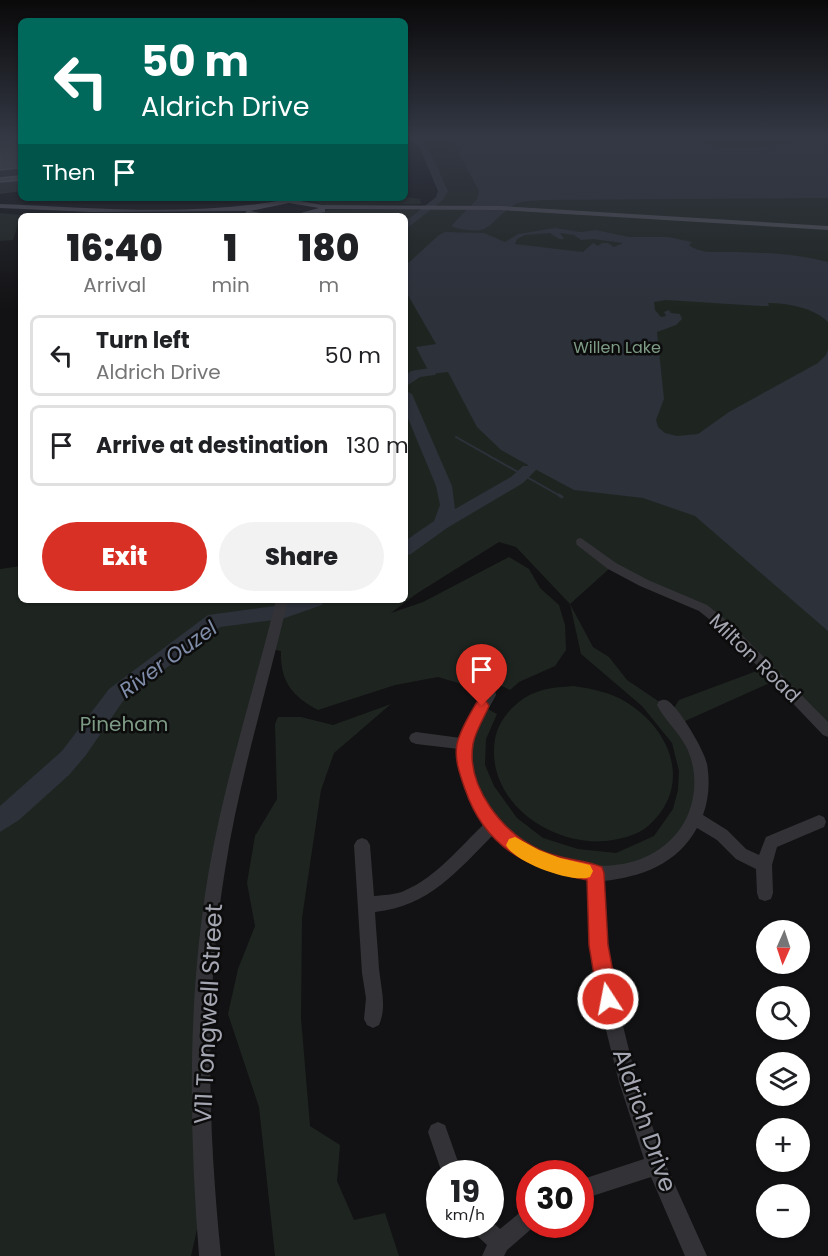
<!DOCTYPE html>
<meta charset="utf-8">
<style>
body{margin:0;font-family:Poppins,sans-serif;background:#f2f2f2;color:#202124;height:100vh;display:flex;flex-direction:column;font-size:22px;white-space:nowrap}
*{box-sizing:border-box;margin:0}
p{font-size:20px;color:#757577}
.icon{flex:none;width:33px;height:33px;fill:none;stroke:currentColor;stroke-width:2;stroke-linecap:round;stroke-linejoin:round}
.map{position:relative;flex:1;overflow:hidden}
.panel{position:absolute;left:18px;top:213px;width:390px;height:390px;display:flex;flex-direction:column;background:#fff;border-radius:9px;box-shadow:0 2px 4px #0004}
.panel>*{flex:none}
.top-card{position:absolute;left:18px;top:18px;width:390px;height:183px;border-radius:9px;box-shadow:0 2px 4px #0004;background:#00695c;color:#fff;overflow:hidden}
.needle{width:39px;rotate:183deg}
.fabs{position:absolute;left:756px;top:920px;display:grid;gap:12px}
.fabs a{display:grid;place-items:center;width:54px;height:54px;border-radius:50%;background:#fff;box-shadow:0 2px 4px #0004;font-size:30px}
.speed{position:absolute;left:426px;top:1160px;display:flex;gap:12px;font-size:30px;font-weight:700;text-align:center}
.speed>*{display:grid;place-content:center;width:78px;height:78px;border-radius:50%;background:#fff;box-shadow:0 2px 4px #0004;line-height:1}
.speed small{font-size:15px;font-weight:400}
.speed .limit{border:9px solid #d22;background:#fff;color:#111}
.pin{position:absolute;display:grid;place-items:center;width:51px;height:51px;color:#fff;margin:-62px -26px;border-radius:50% 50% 50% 0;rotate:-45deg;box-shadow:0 0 6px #0007}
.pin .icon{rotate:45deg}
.me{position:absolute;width:66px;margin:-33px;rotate:349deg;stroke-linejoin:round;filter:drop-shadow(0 0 4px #0008)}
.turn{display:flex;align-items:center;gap:21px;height:126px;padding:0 24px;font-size:27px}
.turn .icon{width:78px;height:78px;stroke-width:2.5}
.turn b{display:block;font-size:42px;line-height:51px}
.then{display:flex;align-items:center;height:57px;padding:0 24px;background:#0003;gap:12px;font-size:22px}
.eta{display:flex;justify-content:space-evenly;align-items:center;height:102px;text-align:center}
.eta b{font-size:36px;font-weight:800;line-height:42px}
.action{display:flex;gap:12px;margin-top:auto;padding:12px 24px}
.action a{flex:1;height:69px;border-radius:36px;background:#d93025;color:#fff;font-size:24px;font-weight:800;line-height:69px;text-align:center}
.action a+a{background:#f2f2f2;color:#202124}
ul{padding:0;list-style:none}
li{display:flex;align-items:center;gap:18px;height:81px;margin:0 12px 9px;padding:0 12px;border:3px solid #e0e0e0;border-radius:9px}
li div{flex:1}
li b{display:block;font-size:22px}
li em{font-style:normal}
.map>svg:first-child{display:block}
.green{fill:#1e2520}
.water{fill:#2c313a;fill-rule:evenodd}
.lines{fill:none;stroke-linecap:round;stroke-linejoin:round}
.stream-far1{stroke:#2c313a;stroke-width:2}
.stream{stroke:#2c313a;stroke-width:3}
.river{fill:#2c313a;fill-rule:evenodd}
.minor{fill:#333337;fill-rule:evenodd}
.major{fill:#4f4f56;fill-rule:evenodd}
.shaded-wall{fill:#2c2c2f}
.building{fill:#4f5055;stroke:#5d5d64;stroke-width:1.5}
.route{fill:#d93025;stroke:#8d1f18;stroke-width:1.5}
.slow{fill:#f59e0b}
.labels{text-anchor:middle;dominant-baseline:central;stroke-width:5;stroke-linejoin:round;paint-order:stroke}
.far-park-label{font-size:16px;fill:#7d9b85;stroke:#0d0c0d}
.street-label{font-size:20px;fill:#a4a6b2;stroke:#0d0c0d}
.park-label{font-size:20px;fill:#7d9b85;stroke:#0d0c0d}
.water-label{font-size:21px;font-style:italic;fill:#7f8da9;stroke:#0d0c0d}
.near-street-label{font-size:24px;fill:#a4a6b2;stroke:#0d0c0d}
</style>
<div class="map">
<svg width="828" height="1256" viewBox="0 0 828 1256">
<rect width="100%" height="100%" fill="#121113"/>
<path class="green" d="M 408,136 L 828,136 L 828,731 L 703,608 L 610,568 L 570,604 L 593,647 L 609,657 L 627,680 L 664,705 L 696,751 L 700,804 L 660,857 L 595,873 L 510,842 L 466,769 L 482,706 L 497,714 L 486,739 L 485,765 L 494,786 L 517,818 L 543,838 L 578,849 L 616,853 L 654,836 L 673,809 L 678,790 L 679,771 L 672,743 L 642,706 L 581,654 L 570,604 L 516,547 L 499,542 L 416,594 L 391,613 L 423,602 L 509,557 L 529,569 L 540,588 L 559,605 L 565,625 L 566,650 L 555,666 L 519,682 L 510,690 L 480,675 L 465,685 L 438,677 L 395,685 L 318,710 C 292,696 280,681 281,651 L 271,649 L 214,886 L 204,1199 L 191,1256 L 0,1256 L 0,569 L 21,566 L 21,600 L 405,600 L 405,216 L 303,216 L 329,210 L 426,210 L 439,198 L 443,191 L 422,145 Z
M 405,197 L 420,199 L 421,204 L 326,205 L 296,198 Z
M 0,213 L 21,215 L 13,240 L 0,241 Z
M 762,669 L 774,681 L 683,722 L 674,708 L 679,700 Z
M 574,686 C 592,689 610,692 626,702 C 672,730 693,787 648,826 C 637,836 620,839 606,841 C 550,846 485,801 495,739 C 498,722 511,706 526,697 C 541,688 558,687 574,686 Z
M 391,704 L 334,753 L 321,790 L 302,918 L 301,1018 L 310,1126 L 340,1145 L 337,1181 L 354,1220 L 385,1213 L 399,1256 L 275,1256 L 259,1107 L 228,1014 L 238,969 L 255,926 L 247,883 L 255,836 L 277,799 L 275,724 L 278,717 L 301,717 L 333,725 Z"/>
<path class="water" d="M 443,136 L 691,136 C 719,157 757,145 789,145 L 790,143 L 787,141 L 809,139 L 828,141 L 828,198 L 546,200 C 536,201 522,200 514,205 C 487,222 493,238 453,227 L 452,225 L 477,199 L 479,191 L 454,144 Z
M 555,228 L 581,232 L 596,230 L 629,237 L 668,237 L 692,242 L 689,245 C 693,249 705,252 710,252 C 749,252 791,252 828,262 L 828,322 C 815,308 787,303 768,303 L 769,306 L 761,306 L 666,300 L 654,302 L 655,310 L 661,317 L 666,316 L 664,312 L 669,310 L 671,313 L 680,314 L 682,319 L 676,325 L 657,332 L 664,399 L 656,420 L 658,427 L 665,433 L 677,436 L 698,434 L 729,412 L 818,363 L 826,355 L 828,349 L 828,631 L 695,516 L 643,498 L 574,490 L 533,468 L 529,469 L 528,465 L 501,450 L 477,427 L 448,372 L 430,374 L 416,347 L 436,344 L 405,290 L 405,266 L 439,235 L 445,232 L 484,233 L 505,242 L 518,234 ZM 550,233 L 559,239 L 564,239 L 560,233 L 574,235 L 581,240 L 593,239 L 623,243 L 614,247 L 608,243 L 602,243 L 598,246 L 593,243 L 583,252 L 515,244 L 517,239 L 525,235 Z"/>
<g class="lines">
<path class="stream-far1" d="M 456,437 L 562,497"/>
<path class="stream" d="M 559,495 L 562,497"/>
<path class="river" d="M 405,136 C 430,136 438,172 448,191 L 443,200 L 405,230 L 405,222 L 436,197 L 438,191 L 419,146 Z
M 430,368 L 435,369 L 437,372 L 435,375 L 420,377 L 405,387 L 405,376 L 411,371 Z
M 405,390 L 412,394 L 452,486 L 455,509 L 511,477 L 523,466 L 535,466 L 537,469 L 523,483 L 447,528 L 411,554 L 405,556 L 405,541 L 434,521 L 440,505 L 436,486 L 405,411 Z
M 295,600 L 324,600 L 322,605 L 282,619 L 220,627 L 123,701 L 86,755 L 69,775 L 19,820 L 0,832 L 0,806 L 62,751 L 109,689 L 208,615 L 281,605 Z"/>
<path class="minor" d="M 581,538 L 616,563 L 648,580 L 707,605 L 732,625 L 828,722 L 828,737 L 823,735 L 724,631 L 699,611 L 640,586 L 608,569 L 577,545 L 576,542 L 577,539 Z
M 276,600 L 288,600 C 267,690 239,779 225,870 C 204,998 208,1127 221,1256 L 199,1256 C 189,1127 187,998 209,870 C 225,778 254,690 276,600 Z
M 490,690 L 495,691 L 496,695 C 488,711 476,725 474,744 C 470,766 477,787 488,805 C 525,866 633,893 680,829 C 694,809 698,782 691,759 C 686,738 667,724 657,705 L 659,701 C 663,700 664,699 668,701 C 680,709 704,750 707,764 C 710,781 709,799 703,815 L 727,830 L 746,849 L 759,855 L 766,837 L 819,815 L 824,817 L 826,822 L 824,827 L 777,847 L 772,865 L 773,893 L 771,899 L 765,901 L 759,899 L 757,893 L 756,869 L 736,859 L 717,840 L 697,828 C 677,864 642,877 603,881 L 606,945 L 621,1018 L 637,1082 L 665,1163 L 707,1256 L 685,1256 L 651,1177 L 580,1200 L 580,1180 L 644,1159 L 619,1082 L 603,1018 L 590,945 L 587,880 C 552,874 519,861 493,835 C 457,871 430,906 375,912 C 376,931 378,950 379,969 C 381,988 387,1007 379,1025 L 373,1028 L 367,1025 L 364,1019 L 366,998 L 362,973 L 354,845 L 357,840 L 362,838 L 367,840 L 370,845 L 374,896 C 384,895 396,895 406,890 C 436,877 460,847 484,824 C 470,801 457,777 459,749 L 416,744 L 411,742 L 409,738 L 411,734 L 416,732 L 461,738 C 465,725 478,694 490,690 Z
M 438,1122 L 445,1125 L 462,1173 L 442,1173 L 428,1132 L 431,1125 Z
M 530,1207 L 530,1224 L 537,1224 L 507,1250 L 504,1256 L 482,1256 L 487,1245 L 472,1231 L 469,1224 L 490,1224 L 490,1220 L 500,1229 L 523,1210 Z"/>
<path class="major" d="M 289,199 L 323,205 L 500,206 L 828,226 L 828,230 L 500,210 L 325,209 L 325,212 L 304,216 L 290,216 L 319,208 L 289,203 L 250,211 L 277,216 L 249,215 L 245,213 L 247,211 L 91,212 L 0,208 L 0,204 C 96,208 195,217 289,199 Z"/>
</g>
<path class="shaded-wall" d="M 17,168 L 21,179 L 0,181 L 0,170 Z
M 21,180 L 21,191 L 0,194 L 0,182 Z"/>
<path class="building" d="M 0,136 L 21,136 L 21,180 L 0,182 L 0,178 L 19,176 L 19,170 L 17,168 L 0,170 L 0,158 L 1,158 L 0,154 Z"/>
<linearGradient id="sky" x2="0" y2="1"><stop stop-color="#0a090a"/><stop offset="0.44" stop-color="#333844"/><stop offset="1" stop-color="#333844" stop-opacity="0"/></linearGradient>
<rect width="828" height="311" fill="url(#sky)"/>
<path class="route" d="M 482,700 L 487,702 L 489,706 C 484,718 475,732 473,744 C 466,787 503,833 540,850 C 560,860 582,859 602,867 L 604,873 L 608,945 L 618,999 L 615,1006 L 608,1009 L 601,1006 L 598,999 L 589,945 L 587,880 C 528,869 485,848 465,789 C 460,775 454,759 457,744 C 460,730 470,714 477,702 Z"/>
<path class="slow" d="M 515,837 L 539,850 L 560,858 L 590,865 L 593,871 L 590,877 C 573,884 514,862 506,845 L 509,839 Z"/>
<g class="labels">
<g class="far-park-label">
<text x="617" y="347">Willen Lake</text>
</g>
<g class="street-label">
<text transform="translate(755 658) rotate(44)">Milton Road</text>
</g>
<g class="park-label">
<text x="124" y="724">Pineham</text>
</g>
<g class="water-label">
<text transform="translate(168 659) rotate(-36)">River Ouzel</text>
</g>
<g class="near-street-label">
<text transform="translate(208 1014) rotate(-87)">V11 Tongwell Street</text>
<text transform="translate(645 1120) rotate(71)">Aldrich Drive</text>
</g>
</g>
</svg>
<div class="fabs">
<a><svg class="needle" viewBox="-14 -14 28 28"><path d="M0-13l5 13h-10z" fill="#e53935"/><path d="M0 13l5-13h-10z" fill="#757577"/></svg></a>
<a><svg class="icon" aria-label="search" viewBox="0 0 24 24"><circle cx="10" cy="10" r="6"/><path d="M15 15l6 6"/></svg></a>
<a><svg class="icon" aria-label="layers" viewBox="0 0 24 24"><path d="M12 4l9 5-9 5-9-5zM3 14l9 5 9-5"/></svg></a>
<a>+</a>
<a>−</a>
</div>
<div class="speed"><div>19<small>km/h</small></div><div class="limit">30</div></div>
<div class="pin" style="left:482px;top:706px;background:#d93025"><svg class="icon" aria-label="arrive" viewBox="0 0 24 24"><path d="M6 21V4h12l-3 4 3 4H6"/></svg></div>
<svg class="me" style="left:608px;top:999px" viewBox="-20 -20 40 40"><circle r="17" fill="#d93025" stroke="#fff" stroke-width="3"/><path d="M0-11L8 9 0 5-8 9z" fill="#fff"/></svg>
<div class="top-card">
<div class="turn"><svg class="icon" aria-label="left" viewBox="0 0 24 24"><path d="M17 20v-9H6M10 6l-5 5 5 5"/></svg><div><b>50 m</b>Aldrich Drive</div></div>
<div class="then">Then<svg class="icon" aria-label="arrive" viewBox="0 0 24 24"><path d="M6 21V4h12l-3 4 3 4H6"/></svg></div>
</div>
<section class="panel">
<div class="eta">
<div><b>16:40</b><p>Arrival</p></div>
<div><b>1</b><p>min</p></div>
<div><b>180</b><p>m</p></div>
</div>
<ul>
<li><svg class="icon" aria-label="left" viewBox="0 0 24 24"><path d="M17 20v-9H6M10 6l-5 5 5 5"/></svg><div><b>Turn left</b><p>Aldrich Drive</p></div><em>50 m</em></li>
<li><svg class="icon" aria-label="arrive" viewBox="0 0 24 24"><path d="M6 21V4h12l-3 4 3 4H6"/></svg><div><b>Arrive at destination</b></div><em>130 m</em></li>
</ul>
<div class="action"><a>Exit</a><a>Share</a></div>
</section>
</div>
